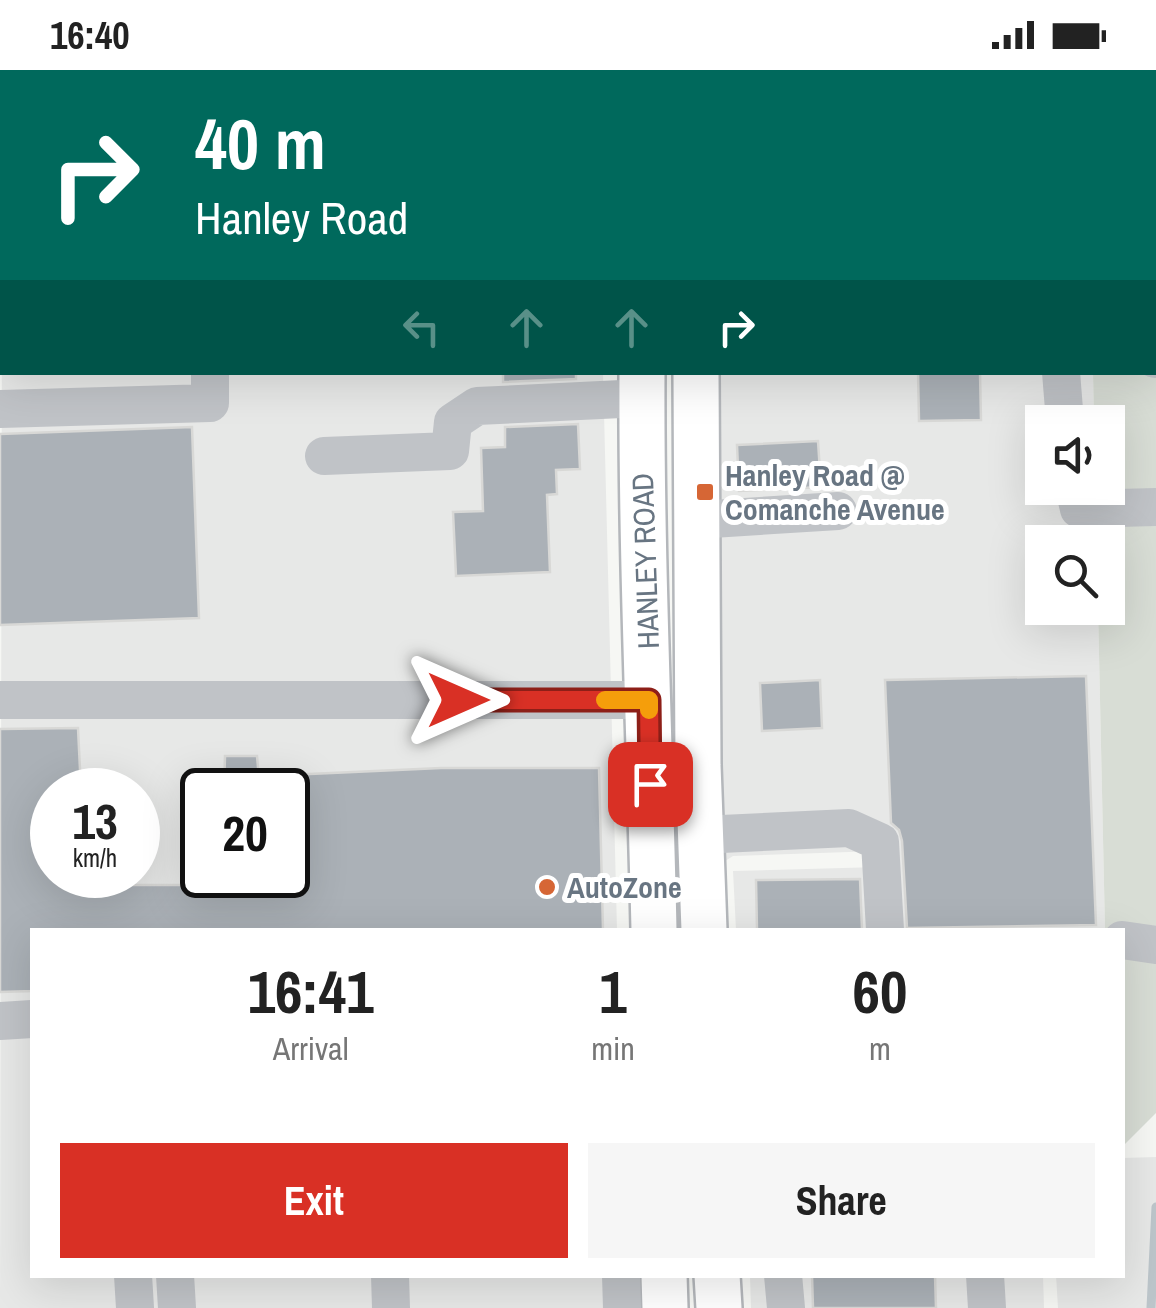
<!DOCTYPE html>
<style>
body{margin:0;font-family:"Archivo Narrow",sans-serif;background:#f6f6f6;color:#222;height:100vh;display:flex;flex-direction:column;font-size:38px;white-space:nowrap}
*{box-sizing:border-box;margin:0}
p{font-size:32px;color:#767676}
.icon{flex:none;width:55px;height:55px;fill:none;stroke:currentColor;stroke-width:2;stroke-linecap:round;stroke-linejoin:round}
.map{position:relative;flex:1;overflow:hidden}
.sheet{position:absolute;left:30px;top:858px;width:1095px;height:350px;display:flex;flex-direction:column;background:#fff;border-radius:0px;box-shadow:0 10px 40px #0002}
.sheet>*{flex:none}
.top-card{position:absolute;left:0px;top:0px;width:1158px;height:305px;box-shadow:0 10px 40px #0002;background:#00695c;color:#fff;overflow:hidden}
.buttons{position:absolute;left:1025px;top:335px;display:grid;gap:20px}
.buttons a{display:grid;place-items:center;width:100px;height:100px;border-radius:0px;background:#fff;box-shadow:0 10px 40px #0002;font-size:50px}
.speed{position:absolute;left:30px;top:698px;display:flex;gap:20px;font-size:50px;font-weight:700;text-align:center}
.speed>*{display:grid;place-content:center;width:130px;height:130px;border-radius:50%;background:#fff;box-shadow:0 10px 40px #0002;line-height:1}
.speed small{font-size:25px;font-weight:400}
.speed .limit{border:5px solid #111;border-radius:15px;background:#fff;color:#111}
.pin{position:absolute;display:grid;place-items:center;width:85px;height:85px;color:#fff;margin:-42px;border-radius:20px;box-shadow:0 5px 15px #0006}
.me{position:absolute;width:110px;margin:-55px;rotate:90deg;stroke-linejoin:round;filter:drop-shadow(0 0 8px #0008)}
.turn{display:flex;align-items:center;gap:35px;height:210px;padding:0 30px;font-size:45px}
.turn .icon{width:130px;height:130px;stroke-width:2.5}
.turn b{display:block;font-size:70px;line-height:85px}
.lanes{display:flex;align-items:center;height:95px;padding:0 30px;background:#0003;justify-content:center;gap:50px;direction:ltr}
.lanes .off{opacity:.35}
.eta{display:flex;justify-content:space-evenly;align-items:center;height:170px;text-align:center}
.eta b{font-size:60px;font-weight:800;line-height:70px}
.action{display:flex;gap:20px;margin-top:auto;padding:20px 30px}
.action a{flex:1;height:115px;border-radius:0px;background:#d93025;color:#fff;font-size:40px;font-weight:800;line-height:115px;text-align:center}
.action a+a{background:#f6f6f6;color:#222}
.status{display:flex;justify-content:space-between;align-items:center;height:70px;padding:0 50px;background:#fff;direction:ltr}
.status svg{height:28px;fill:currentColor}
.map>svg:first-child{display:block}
.built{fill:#e7e8e7;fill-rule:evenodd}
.green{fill:#d8ddd5}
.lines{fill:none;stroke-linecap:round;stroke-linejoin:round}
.stream{stroke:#bcc5ca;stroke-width:9}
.building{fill:#abb1b7;stroke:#d8d8d6;stroke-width:2.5}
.major-casing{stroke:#b4b7bb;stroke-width:50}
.minor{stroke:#c0c3c7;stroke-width:38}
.major{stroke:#fff;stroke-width:45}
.route-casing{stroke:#8d1f18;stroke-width:25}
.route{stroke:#d93025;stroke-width:18}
.slow{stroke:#f59e0b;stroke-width:18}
.poi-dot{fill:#d66635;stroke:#fff;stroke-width:4}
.labels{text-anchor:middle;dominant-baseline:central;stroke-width:10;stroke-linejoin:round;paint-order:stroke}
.poi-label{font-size:30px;font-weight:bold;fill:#687582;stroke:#fff;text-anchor:start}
.street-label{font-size:30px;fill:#687582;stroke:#fff}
</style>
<div class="status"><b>16:40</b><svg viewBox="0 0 49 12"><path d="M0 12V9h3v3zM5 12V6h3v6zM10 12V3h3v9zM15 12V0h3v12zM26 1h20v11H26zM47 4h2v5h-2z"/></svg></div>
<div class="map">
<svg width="1156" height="1238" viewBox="0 0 1156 1238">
<rect width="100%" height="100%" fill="#f6f7f4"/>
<path class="built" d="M 0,0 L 624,0 L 624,2 L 2,2 L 0,156 Z
M 2,217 L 2,302 L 603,303 L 617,860 L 32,860 L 32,1205 L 626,1205 L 627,1238 L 0,1238 ZM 52,720 L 138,720 L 138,805 L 52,805 ZM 202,720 L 288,720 L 288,805 L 202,805 Z
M 713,303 L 1093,303 L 1094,352 L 1042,352 L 1042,418 L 1095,418 L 1097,472 L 1042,472 L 1042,538 L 1098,538 L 1105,860 L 895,860 L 878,781 L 733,786 L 722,793 Z
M 879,797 L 881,860 L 736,860 L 733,801 Z
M 1156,1087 L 1156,1238 L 1058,1238 L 1056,1205 L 1122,1205 L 1123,1088 Z
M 750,1205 L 1043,1205 L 1044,1238 L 751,1238 Z"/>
<path class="green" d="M 1156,242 L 1156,1043 L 1123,1076 L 1122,860 L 1105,860 L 1098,538 L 1108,538 L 1108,472 L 1097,472 L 1095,418 L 1108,418 L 1108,352 L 1094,352 L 1093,303 L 1155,302 Z"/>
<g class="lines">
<path class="stream" d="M 1151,1238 L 1156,1137"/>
</g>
<path class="building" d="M 503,302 L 576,302 L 576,309 L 503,312 Z
M 918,302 L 980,302 L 981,350 L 919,351 Z
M 578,354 L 580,399 L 556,400 L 557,424 L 547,425 L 550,502 L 456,506 L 453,442 L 483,441 L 481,378 L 505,377 L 505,357 Z
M 192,357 L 199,548 L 0,555 L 0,364 Z
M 818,371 L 821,417 L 739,421 L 737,375 Z
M 1086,606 L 1096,855 L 907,858 L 902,771 L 899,760 L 891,753 L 885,610 Z
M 820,610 L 822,658 L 762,661 L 760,613 Z
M 78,658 L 81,720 L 52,720 L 52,805 L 84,805 L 85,815 L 199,815 L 199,805 L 288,805 L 288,705 L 441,698 L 599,698 L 603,860 L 32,860 L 32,921 L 0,922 L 0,659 Z
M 225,686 L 257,686 L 260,720 L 224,720 Z
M 860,809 L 862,860 L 757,860 L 756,810 Z
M 812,1205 L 935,1205 L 936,1238 L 813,1238 Z"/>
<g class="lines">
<defs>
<path id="major" d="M 640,0 L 641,2
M 696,0 L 696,2
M 642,302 C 641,488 650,674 654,860
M 696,302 L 698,695 L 704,860
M 664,1205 L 665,1238
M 717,1205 L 719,1238"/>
</defs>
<use href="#major" class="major-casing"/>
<path class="minor" d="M 294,0 L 294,2
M 996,0 L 996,2
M 153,2 L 163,0
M 535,2 L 556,0
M 0,175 L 2,174
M 1155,224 L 1156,224
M 1155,289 L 1156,289
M 1061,302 L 1065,352
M 0,339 L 210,333 L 210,302
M 324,386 L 450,381 L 453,352 L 477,336 L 642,328
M 1074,418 L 1079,439 L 1156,437
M 696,450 L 838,441
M 0,630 L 649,630
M 700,765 L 849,758 L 880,772 L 885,860
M 1122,870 L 1156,875
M 0,951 L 32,949
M 133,1205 L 135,1238
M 175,1205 L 177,1238
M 390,1205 L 391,1238
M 621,1205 L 622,1238
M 783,1205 L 786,1238
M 985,1205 L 987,1238"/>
<use href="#major" class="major"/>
</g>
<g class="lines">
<defs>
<path id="route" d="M 458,630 L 649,630 L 650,714"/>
</defs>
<use href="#route" class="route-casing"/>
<use href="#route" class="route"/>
<path class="slow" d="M 605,630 L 649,630 L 649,640"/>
</g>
<g class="poi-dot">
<rect x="695" y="412" width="20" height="20" rx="5"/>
<circle cx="547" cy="817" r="10"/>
</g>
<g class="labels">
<g class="poi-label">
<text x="725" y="405">Hanley Road @<tspan x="725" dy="34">Comanche Avenue</tspan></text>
<text x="567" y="817">AutoZone</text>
</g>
<g class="street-label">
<text transform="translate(645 491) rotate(-92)">HANLEY ROAD</text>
</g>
</g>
</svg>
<div class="buttons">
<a><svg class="icon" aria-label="sound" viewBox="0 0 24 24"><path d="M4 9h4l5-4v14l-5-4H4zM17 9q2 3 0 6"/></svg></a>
<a><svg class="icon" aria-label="search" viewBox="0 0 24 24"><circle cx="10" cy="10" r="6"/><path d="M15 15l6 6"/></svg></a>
</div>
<div class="speed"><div>13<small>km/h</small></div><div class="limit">20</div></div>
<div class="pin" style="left:650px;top:714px;background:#d93025"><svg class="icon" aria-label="arrive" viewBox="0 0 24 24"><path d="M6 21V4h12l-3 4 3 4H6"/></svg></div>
<svg class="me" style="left:458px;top:630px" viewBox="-20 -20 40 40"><path d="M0-17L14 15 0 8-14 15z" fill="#d93025" stroke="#fff" stroke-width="4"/></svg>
<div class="top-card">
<div class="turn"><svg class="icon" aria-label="right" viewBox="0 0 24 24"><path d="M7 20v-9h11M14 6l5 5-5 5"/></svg><div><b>40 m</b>Hanley Road</div></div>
<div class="lanes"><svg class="icon off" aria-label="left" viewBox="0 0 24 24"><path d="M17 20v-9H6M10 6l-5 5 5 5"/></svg><svg class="icon off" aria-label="ahead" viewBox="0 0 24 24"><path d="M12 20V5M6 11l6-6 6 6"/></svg><svg class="icon off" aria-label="ahead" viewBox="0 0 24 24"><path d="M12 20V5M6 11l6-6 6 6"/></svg><svg class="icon" aria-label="right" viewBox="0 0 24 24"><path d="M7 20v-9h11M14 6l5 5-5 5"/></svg></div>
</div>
<section class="sheet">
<div class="eta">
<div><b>16:41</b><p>Arrival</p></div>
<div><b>1</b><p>min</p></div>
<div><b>60</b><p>m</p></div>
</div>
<div class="action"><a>Exit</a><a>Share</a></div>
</section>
</div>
